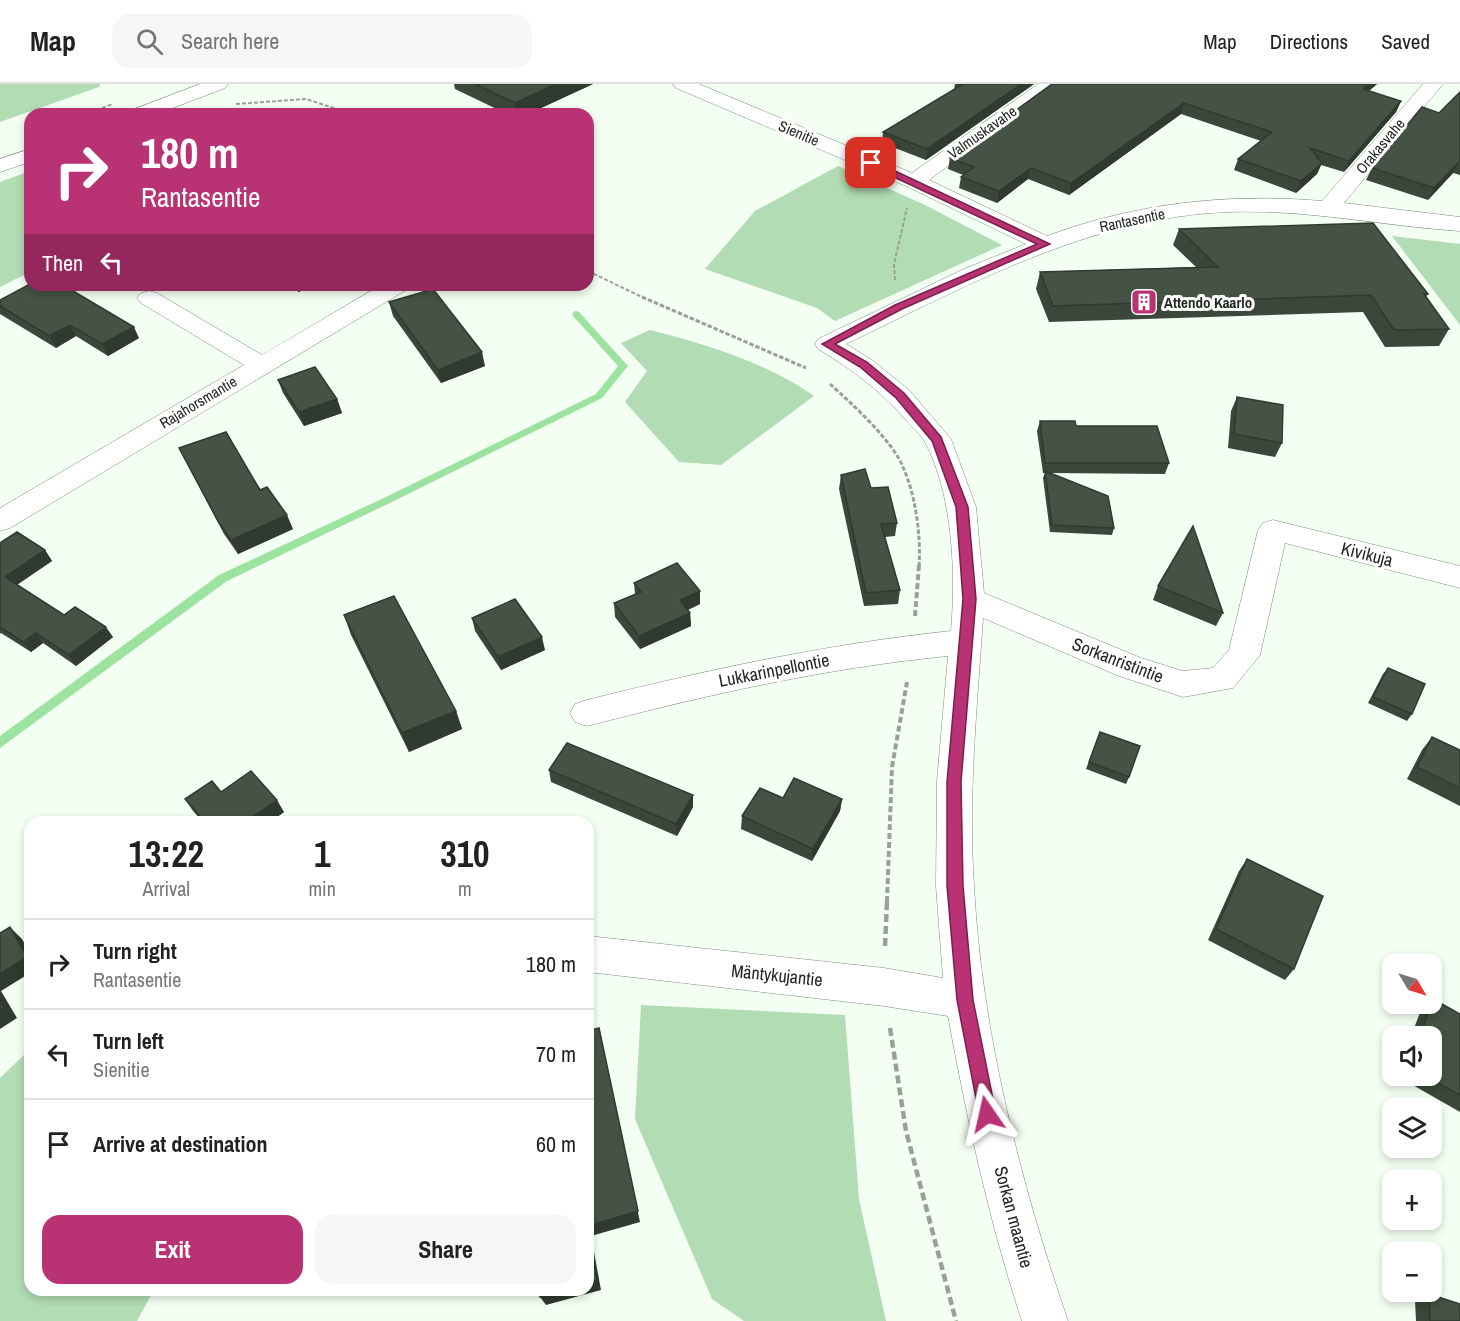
<!DOCTYPE html>
<meta charset="utf-8">
<style>
body{margin:0;font-family:"Archivo Narrow",sans-serif;background:#f6f6f6;color:#222;height:100vh;display:flex;flex-direction:column;font-size:22px;white-space:nowrap}
*{box-sizing:border-box;margin:0}
p{font-size:20px;color:#767676}
.icon{flex:none;width:33px;height:33px;fill:none;stroke:currentColor;stroke-width:2;stroke-linecap:round;stroke-linejoin:round}
.map{position:relative;flex:1;overflow:hidden}
.drawer{position:absolute;left:24px;top:732px;width:570px;height:480px;display:flex;flex-direction:column;background:#fff;border-radius:18px;box-shadow:0 3px 9px #0003}
.drawer>*{flex:none}
.guide{position:absolute;left:24px;top:24px;width:570px;height:183px;border-radius:18px;box-shadow:0 3px 9px #0003;background:#b93273;color:#fff;overflow:hidden}
.needle{width:39px;rotate:128deg}
.tools{position:absolute;left:1382px;top:870px;display:grid;gap:12px}
.tools a{display:grid;place-items:center;width:60px;height:60px;border-radius:12px;background:#fff;box-shadow:0 3px 9px #0003;font-size:30px}
.pin{position:absolute;display:grid;place-items:center;width:51px;height:51px;color:#fff;margin:-26px;border-radius:12px;box-shadow:0 3px 9px #0006}
.me{position:absolute;width:66px;margin:-33px;rotate:349deg;stroke-linejoin:round;filter:drop-shadow(0 0 4px #0008)}
.turn{display:flex;align-items:center;gap:21px;height:126px;padding:0 18px;font-size:27px}
.turn .icon{width:78px;height:78px;stroke-width:2.5}
.turn b{display:block;font-size:42px;line-height:51px}
.then{display:flex;align-items:center;height:57px;padding:0 18px;background:#0003;gap:12px;font-size:22px}
.eta{display:flex;justify-content:space-evenly;align-items:center;height:102px;text-align:center}
.eta b{font-size:36px;font-weight:800;line-height:42px}
.primary-button{display:flex;gap:12px;margin-top:auto;padding:12px 18px}
.primary-button a{flex:1;height:69px;border-radius:18px;background:#b93273;color:#fff;font-size:24px;font-weight:800;line-height:69px;text-align:center}
.primary-button a+a{background:#f6f6f6;color:#222}
ul{padding:0;list-style:none}
li{display:flex;align-items:center;gap:18px;height:90px;padding:0 18px;border-top:2px solid #e0e0e0}
li div{flex:1}
li b{display:block;font-size:22px}
li em{font-style:normal}
header{display:flex;align-items:center;gap:36px;box-sizing:border-box;height:84px;padding:0 30px;background:#fff;border-bottom:2px solid #e0e0e0}
header strong{font-size:28px}
nav{display:flex;gap:33px;margin-inline-start:auto;font-size:21px}
.search{width:420px;height:54px;background:#f6f6f6;display:flex;align-items:center;gap:15px;box-sizing:border-box;padding:0 21px;border-radius:18px;color:#767676;font-size:22px}
.map>svg:first-child{display:block}
.green{fill:#b2dcb3}
.lines{fill:none;stroke-linecap:round;stroke-linejoin:round}
.stream{fill:#9de3a0;fill-rule:evenodd}
.street-casing{stroke:#7b8c7c;stroke-width:1}
.secondary-casing{stroke:#7b8c7c;stroke-width:1}
.path-far3{stroke:#98a198;stroke-width:2;stroke-dasharray:4 2;stroke-linecap:butt}
.path-far2{stroke:#98a198;stroke-width:3;stroke-dasharray:4.5 2;stroke-linecap:butt}
.path-far1{stroke:#98a198;stroke-width:4;stroke-dasharray:6 3;stroke-linecap:butt}
.path{stroke:#98a198;stroke-width:4.5;stroke-dasharray:8 4;stroke-linecap:butt}
.street{fill:#fff;fill-rule:evenodd}
.secondary{fill:#fff;fill-rule:evenodd}
.wall{fill:#3a473a}
.shaded-wall{fill:#303a30}
.building{fill:#445344;stroke:#303a30;stroke-width:1.5}
.route{fill:#b93273;stroke:#78204b;stroke-width:1.5}
.labels{text-anchor:middle;dominant-baseline:central;stroke-width:6;stroke-linejoin:round;paint-order:stroke}
.far-street-label{font-size:15px;fill:#212821;stroke:#fff}
.far-poi-label{font-size:15px;font-weight:bold;fill:#212821;stroke:#fff;text-anchor:start}
.street-label{font-size:18px;fill:#212821;stroke:#fff}
</style>
<header>
<strong>Map</strong>
<div class="search"><svg class="icon" aria-label="search" viewBox="0 0 24 24"><circle cx="10" cy="10" r="6"/><path d="M15 15l6 6"/></svg>Search here</div>
<nav><a>Map</a><a>Directions</a><a>Saved</a></nav>
</header>
<div class="map">
<svg width="1460" height="1237" viewBox="0 0 1460 1237">
<rect width="100%" height="100%" fill="#f4fff3"/>
<path class="green" d="M 0,0 L 100,0 L 99,3 L 0,38 Z
M 838,82 L 925,121 L 1002,161 L 835,237 L 817,224 L 705,185 L 755,127 Z
M 30,87 L 30,188 L 0,203 L 0,98 Z
M 1392,152 L 1460,160 L 1460,241 Z
M 650,246 C 706,260 767,279 814,312 L 721,381 L 679,378 L 625,318 L 647,287 L 621,259 Z
M 641,921 L 845,931 L 859,1115 L 886,1237 L 744,1237 L 712,1215 L 635,1035 Z
M 30,965 L 30,1206 L 154,1206 L 137,1237 L 0,1237 L 0,994 Z"/>
<g class="lines">
<path class="stream" d="M 576,227 L 579,228 L 628,282 L 602,314 L 396,416 L 227,497 L 0,664 L 0,652 L 219,491 L 388,412 L 596,310 L 618,282 L 573,232 L 573,228 Z"/>
<defs>
<path id="street" d="M 673,0 L 699,0 L 912,89 L 1038,0 L 1061,0 L 929,96 L 1047,152 C 1136,119 1228,109 1322,117 L 1423,0 L 1443,0 L 1344,119 L 1460,133 L 1460,147 C 1383,142 1307,125 1229,128 C 1091,133 968,201 846,260 L 872,276 L 909,306 L 951,355 L 976,423 L 984,509 L 1141,574 L 1183,587 L 1213,584 L 1229,566 L 1258,446 L 1263,439 L 1273,436 L 1460,482 L 1460,504 L 1285,459 L 1260,571 L 1233,604 L 1183,613 L 1119,592 L 983,534 C 977,623 968,712 974,802 C 982,950 1020,1097 1068,1237 L 1022,1237 C 989,1137 967,1035 948,932 L 884,922 L 588,888 L 588,852 L 884,884 L 943,894 L 936,802 L 937,697 L 948,572 C 826,584 706,611 587,642 L 575,638 L 570,629 L 575,620 L 587,616 C 707,586 827,560 951,547 C 956,489 953,411 925,358 C 921,351 913,344 907,337 C 881,307 852,285 818,265 L 815,260 L 818,255 L 964,185 L 1026,160 L 906,102 L 676,4 Z
M 381,201 L 410,201 L 406,206 L 10,444 L 0,447 L 0,424 L 244,281 L 141,219 L 137,214 L 141,209 L 149,207 L 157,209 L 262,271 Z"/>
<path id="secondary" d="M 200,0 L 228,0 L 225,4 L 157,30 L 129,30 L 132,26 Z
M 30,65 L 30,78 L 0,88 L 0,75 Z"/>
</defs>
<use href="#street" class="street-casing"/>
<use href="#secondary" class="secondary-casing"/>
<path class="path-far3" d="M 236,20 L 306,15 L 352,30
M 85,30 L 113,20
M 588,187 L 646,215
M 895,196 L 894,180 L 907,124"/>
<path class="path-far2" d="M 642,213 L 806,284
M 830,300 C 852,320 892,356 903,383 C 916,412 921,452 919,483"/>
<path class="path-far1" d="M 915,532 L 919,481
M 887,818 L 892,683 L 907,598"/>
<path class="path" d="M 885,862 L 887,817
M 890,944 L 906,1047 L 956,1237"/>
<use href="#street" class="street"/>
<use href="#secondary" class="secondary"/>
</g>
<path class="wall" d="M 454,0 L 593,0 L 528,30 L 507,30 L 455,5 Z
M 955,0 L 1034,0 L 926,76 L 882,59 L 883,48 L 954,6 Z
M 1052,0 L 1377,0 L 1369,7 L 1401,17 L 1396,28 L 1344,88 L 1321,81 L 1317,90 L 1296,109 L 1234,86 L 1238,75 L 1261,57 L 1181,30 L 1069,111 L 1028,95 L 997,119 L 959,104 L 961,93 L 963,91 L 948,85 L 950,74 Z
M 1460,8 L 1460,91 L 1453,89 L 1428,116 L 1366,96 L 1372,84 L 1439,29 Z
M 1179,145 L 1428,210 L 1426,213 L 1449,245 L 1439,262 L 1385,263 L 1363,228 L 1049,238 L 1036,205 L 1040,188 L 1196,183 L 1173,161 Z
M 286,201 L 310,201 L 299,208 Z
M 0,216 L 139,254 L 108,272 L 76,252 L 56,264 L 0,230 Z
M 389,218 L 485,282 L 441,299 L 393,232 Z
M 278,296 L 337,315 L 342,329 L 304,342 L 283,309 Z
M 1237,313 L 1282,359 L 1275,373 L 1228,364 L 1231,327 Z
M 1040,337 L 1076,342 L 1169,379 L 1165,390 L 1050,389 L 1114,444 L 1112,451 L 1050,448 L 1043,394 L 1045,389 L 1043,389 L 1037,347 Z
M 179,364 L 260,406 L 293,445 L 238,470 L 224,450 Z
M 841,391 L 871,404 L 897,439 L 895,452 L 885,453 L 900,506 L 898,520 L 864,522 L 839,405 Z
M 0,459 L 45,466 L 52,477 L 17,501 L 64,531 L 113,553 L 76,582 L 43,559 L 31,568 L 1,549 L 0,550 Z
M 634,499 L 700,507 L 700,520 L 688,526 L 690,529 L 691,542 L 640,565 L 615,533 L 614,519 L 635,510 Z
M 1158,502 L 1223,529 L 1216,542 L 1153,516 Z
M 344,531 L 456,627 L 462,645 L 409,668 L 351,551 Z
M 472,534 L 545,566 L 501,586 L 475,547 Z
M 1388,584 L 1412,630 L 1407,637 L 1368,619 L 1383,590 Z
M 1100,648 L 1129,693 L 1126,700 L 1086,685 Z
M 1432,653 L 1460,666 L 1460,722 L 1407,695 L 1422,666 Z
M 549,686 L 693,723 L 677,752 L 551,698 Z
M 221,708 L 284,728 L 270,738 L 203,738 L 193,727 L 185,715 Z
M 783,714 L 842,715 L 840,727 L 812,777 L 741,745 L 742,732 Z
M 1247,775 L 1294,885 L 1285,896 L 1208,856 L 1239,787 Z
M 1433,915 L 1460,930 L 1460,1028 L 1397,992 L 1431,992 L 1431,952 L 1411,952 L 1421,926 L 1428,920 L 1431,920 L 1431,917 Z
M 1429,1210 L 1460,1237 L 1416,1237 L 1415,1216 Z"/>
<path class="shaded-wall" d="M 556,0 L 593,0 L 528,30 L 516,30 L 515,19 Z
M 1021,0 L 1034,0 L 926,76 L 927,65 Z
M 1368,0 L 1377,0 L 1358,16 L 1363,5 Z
M 1401,17 L 1396,28 L 1344,88 L 1349,77 Z
M 1184,19 L 1181,30 L 1069,111 L 1071,99 Z
M 1459,77 L 1453,89 L 1428,116 L 1434,104 Z
M 1322,79 L 1317,90 L 1296,109 L 1301,97 Z
M 1031,84 L 1028,95 L 997,119 L 999,107 Z
M 297,201 L 310,201 L 299,208 Z
M 70,241 L 76,252 L 56,264 L 49,252 Z
M 134,243 L 139,254 L 108,272 L 102,260 Z
M 482,268 L 485,282 L 441,299 L 438,286 Z
M 337,315 L 342,329 L 304,342 L 299,328 Z
M 287,431 L 293,445 L 238,470 L 231,456 Z
M 45,466 L 52,477 L 13,503 L 5,493 Z
M 700,507 L 700,520 L 680,529 L 680,516 Z
M 690,529 L 691,542 L 640,565 L 639,552 Z
M 106,543 L 113,553 L 76,582 L 69,571 Z
M 36,549 L 43,559 L 31,568 L 23,558 Z
M 542,553 L 545,566 L 501,586 L 498,573 Z
M 456,627 L 462,645 L 409,668 L 402,649 Z
M 693,711 L 693,723 L 677,752 L 676,740 Z
M 842,715 L 840,727 L 812,777 L 813,765 Z
M 277,716 L 284,728 L 270,738 L 245,738 Z
M 10,843 L 22,855 L 30,869 L 30,889 L 1,907 L 17,934 L 0,945 L 0,890 Z
M 599,944 L 640,1138 L 591,1152 L 601,1206 L 546,1221 L 540,1213 L 563,1206 L 588,1206 L 588,1142 Z"/>
<path class="building" d="M 475,0 L 556,0 L 515,19 Z
M 963,0 L 1021,0 L 927,65 L 883,48 Z
M 1052,0 L 1368,0 L 1363,5 L 1401,17 L 1349,77 L 1310,64 L 1322,79 L 1301,97 L 1238,75 L 1272,48 L 1184,19 L 1071,99 L 1031,84 L 999,107 L 961,93 L 974,83 L 950,74 Z
M 1460,8 L 1460,77 L 1434,104 L 1372,84 L 1422,23 L 1439,29 Z
M 1373,139 L 1428,210 L 1424,210 L 1449,245 L 1394,246 L 1371,211 L 1053,222 L 1040,188 L 1218,183 L 1179,145 Z
M 30,200 L 63,201 L 134,243 L 102,260 L 70,241 L 49,252 L 0,222 L 0,216 Z
M 433,205 L 482,268 L 438,286 L 389,218 Z
M 315,283 L 337,315 L 299,328 L 278,296 Z
M 1237,313 L 1283,321 L 1282,359 L 1234,350 Z
M 1040,337 L 1075,337 L 1076,342 L 1157,342 L 1169,379 L 1045,379 Z
M 226,348 L 260,406 L 267,403 L 287,431 L 231,456 L 218,437 L 179,364 Z
M 865,385 L 871,404 L 888,403 L 897,439 L 881,440 L 900,506 L 866,509 L 841,391 Z
M 1045,387 L 1108,412 L 1114,444 L 1052,441 Z
M 1193,442 L 1223,529 L 1158,502 Z
M 17,448 L 45,466 L 5,493 L 64,531 L 75,523 L 106,543 L 69,571 L 36,549 L 23,558 L 0,543 L 0,459 Z
M 677,479 L 700,507 L 680,516 L 690,529 L 639,552 L 614,519 L 641,508 L 634,499 Z
M 394,512 L 456,627 L 402,649 L 344,531 Z
M 515,515 L 542,553 L 498,573 L 472,534 Z
M 1388,584 L 1425,600 L 1412,630 L 1373,613 Z
M 1100,648 L 1140,662 L 1129,693 L 1089,678 Z
M 1432,653 L 1460,666 L 1460,704 L 1417,683 Z
M 567,659 L 693,711 L 676,740 L 549,686 Z
M 251,687 L 277,716 L 245,738 L 205,738 L 185,715 L 212,697 L 221,708 Z
M 794,694 L 842,715 L 813,765 L 742,732 L 760,704 L 783,714 Z
M 1247,775 L 1323,812 L 1294,885 L 1216,845 Z
M 10,843 L 27,873 L 0,890 L 0,849 Z
M 1433,915 L 1460,930 L 1460,1011 L 1425,992 L 1431,992 L 1431,952 L 1420,952 Z
M 0,917 L 4,924 L 0,926 Z
M 599,944 L 638,1127 L 588,1142 L 588,947 Z
M 588,1146 L 597,1196 L 588,1199 Z
M 539,1206 L 563,1206 L 540,1213 Z
M 1429,1210 L 1460,1220 L 1460,1237 L 1430,1237 Z"/>
<path class="route" d="M 868,77 L 874,77 L 1050,160 L 902,225 L 835,260 L 867,278 L 904,309 L 941,353 L 968,423 L 976,515 L 961,698 L 963,802 L 973,916 L 996,1030 L 994,1036 L 987,1039 L 981,1036 L 979,1030 L 957,916 L 947,802 L 947,698 L 963,515 L 956,423 L 932,357 L 896,314 L 860,283 L 822,260 L 895,221 L 1037,160 L 868,81 Z"/>
<defs>
<symbol id="building-square" viewBox="-11 -11 22 22"><rect x="-9" y="-9" width="18" height="18" rx="4" fill="#b93273" stroke="#fff"/><path d="M-4-6H4V6H1V3H-1V6H-4ZM-2.5-4.3h1.7v1.8h-1.7ZM.8-4.3h1.7v1.8H.8ZM-2.5-1h1.7V.8h-1.7ZM.8-1h1.7V.8H.8Z" fill="#fff"/></symbol>
</defs>
<g fill-rule="evenodd">
<use href="#building-square" x="1129" y="203" width="30" height="30"/>
</g>
<g class="labels">
<g class="far-street-label">
<text transform="translate(982 48) rotate(-35)">Valmuskavahe</text>
<text transform="translate(799 49) rotate(23)">Sienitie</text>
<text transform="translate(1380 62) rotate(-50)">Orakasvahe</text>
<text transform="translate(1132 136) rotate(-12)">Rantasentie</text>
<text transform="translate(198 318) rotate(-31)">Rajahorsmantie</text>
</g>
<g class="far-poi-label">
<text x="1164" y="218">Attendo Kaarlo</text>
</g>
<g class="street-label">
<text transform="translate(1367 470) rotate(14)">Kivikuja</text>
<text transform="translate(1118 576) rotate(21)">Sorkanristintie</text>
<text transform="translate(774 586) rotate(-11)">Lukkarinpellontie</text>
<text transform="translate(777 891) rotate(6)">Mäntykujantie</text>
<text transform="translate(1014 1133) rotate(75)">Sorkan maantie</text>
</g>
</g>
</svg>
<div class="tools">
<a><svg class="needle" viewBox="-14 -14 28 28"><path d="M0-13l5 13h-10z" fill="#e53935"/><path d="M0 13l5-13h-10z" fill="#767676"/></svg></a>
<a><svg class="icon" aria-label="sound" viewBox="0 0 24 24"><path d="M4 9h4l5-4v14l-5-4H4zM17 9q2 3 0 6"/></svg></a>
<a><svg class="icon" aria-label="layers" viewBox="0 0 24 24"><path d="M12 4l9 5-9 5-9-5zM3 14l9 5 9-5"/></svg></a>
<a>+</a>
<a>−</a>
</div>
<div class="pin" style="left:871px;top:79px;background:#d93025"><svg class="icon" aria-label="arrive" viewBox="0 0 24 24"><path d="M6 21V4h12l-3 4 3 4H6"/></svg></div>
<svg class="me" style="left:987px;top:1030px" viewBox="-20 -20 40 40"><path d="M0-17L14 15 0 8-14 15z" fill="#b93273" stroke="#fff" stroke-width="4"/></svg>
<div class="guide">
<div class="turn"><svg class="icon" aria-label="right" viewBox="0 0 24 24"><path d="M7 20v-9h11M14 6l5 5-5 5"/></svg><div><b>180 m</b>Rantasentie</div></div>
<div class="then">Then<svg class="icon" aria-label="left" viewBox="0 0 24 24"><path d="M17 20v-9H6M10 6l-5 5 5 5"/></svg></div>
</div>
<section class="drawer">
<div class="eta">
<div><b>13:22</b><p>Arrival</p></div>
<div><b>1</b><p>min</p></div>
<div><b>310</b><p>m</p></div>
</div>
<ul>
<li><svg class="icon" aria-label="right" viewBox="0 0 24 24"><path d="M7 20v-9h11M14 6l5 5-5 5"/></svg><div><b>Turn right</b><p>Rantasentie</p></div><em>180 m</em></li>
<li><svg class="icon" aria-label="left" viewBox="0 0 24 24"><path d="M17 20v-9H6M10 6l-5 5 5 5"/></svg><div><b>Turn left</b><p>Sienitie</p></div><em>70 m</em></li>
<li><svg class="icon" aria-label="arrive" viewBox="0 0 24 24"><path d="M6 21V4h12l-3 4 3 4H6"/></svg><div><b>Arrive at destination</b></div><em>60 m</em></li>
</ul>
<div class="primary-button"><a>Exit</a><a>Share</a></div>
</section>
</div>
